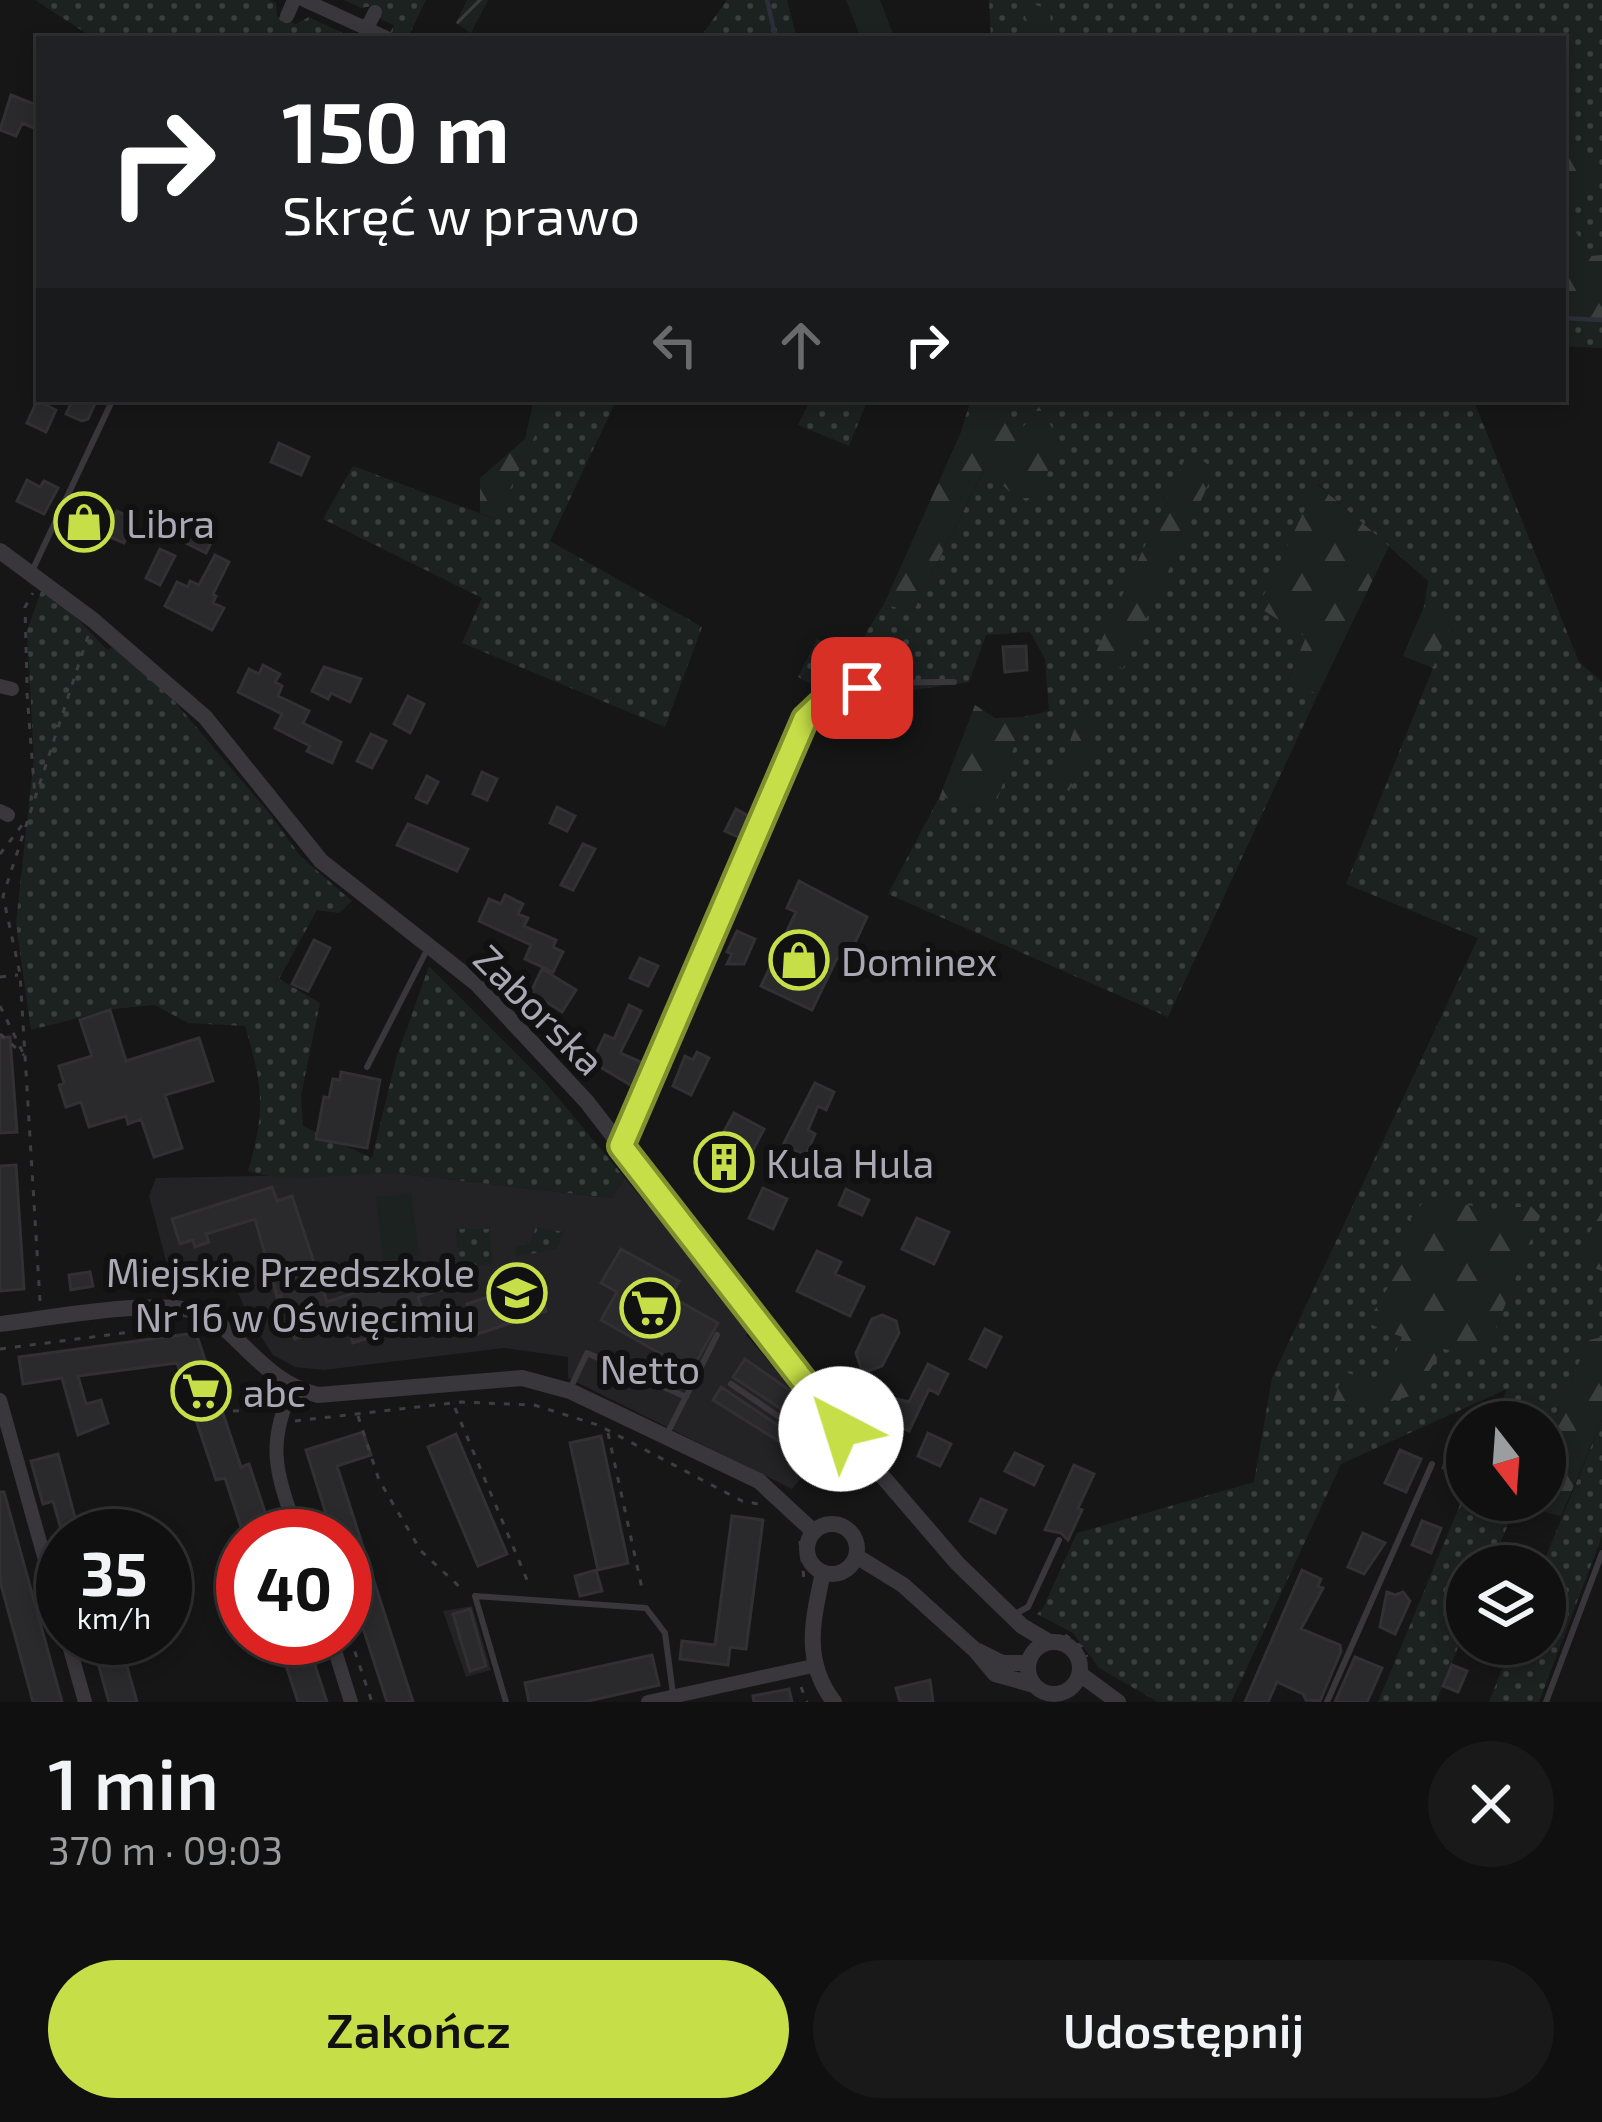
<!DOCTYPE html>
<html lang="pl">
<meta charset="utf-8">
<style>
body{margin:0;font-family:"Exo 2",sans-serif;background:#1a191a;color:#f1f3f6;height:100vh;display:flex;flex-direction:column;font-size:45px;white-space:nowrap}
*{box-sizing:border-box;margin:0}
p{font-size:39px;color:#9c9d9f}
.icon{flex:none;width:66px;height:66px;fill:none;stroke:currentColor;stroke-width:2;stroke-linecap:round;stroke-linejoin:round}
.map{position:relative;height:1702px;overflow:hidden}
.side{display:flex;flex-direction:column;background:#111011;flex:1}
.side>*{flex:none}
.top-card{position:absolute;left:36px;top:36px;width:1530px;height:366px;border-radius:0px;box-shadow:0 6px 18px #0003,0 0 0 3px #303031;background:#202124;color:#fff;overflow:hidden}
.needle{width:78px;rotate:163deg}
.fabs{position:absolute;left:1446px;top:1401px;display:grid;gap:24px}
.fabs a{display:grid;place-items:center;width:120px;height:120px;border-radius:50%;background:#111011;box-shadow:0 6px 18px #0003,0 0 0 3px #303031;font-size:60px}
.speed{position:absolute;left:36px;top:1509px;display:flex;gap:24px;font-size:60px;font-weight:700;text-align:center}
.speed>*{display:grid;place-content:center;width:156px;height:156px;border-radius:50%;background:#111011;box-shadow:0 6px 18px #0003,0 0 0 3px #303031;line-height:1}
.speed small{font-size:30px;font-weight:400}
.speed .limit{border:18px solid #d22;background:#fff;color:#111}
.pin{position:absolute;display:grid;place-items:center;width:102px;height:102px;color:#fff;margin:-51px;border-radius:24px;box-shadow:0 6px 18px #0006}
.me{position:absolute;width:132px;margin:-66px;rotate:320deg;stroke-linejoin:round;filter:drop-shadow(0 0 9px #0008)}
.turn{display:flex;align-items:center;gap:42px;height:252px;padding:0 48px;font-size:54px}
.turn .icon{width:156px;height:156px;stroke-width:2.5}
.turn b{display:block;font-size:84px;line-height:102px}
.lanes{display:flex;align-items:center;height:114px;padding:0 48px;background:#0003;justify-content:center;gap:60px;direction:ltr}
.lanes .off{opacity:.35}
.round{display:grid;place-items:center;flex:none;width:126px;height:126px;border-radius:63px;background:#1a191a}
.summary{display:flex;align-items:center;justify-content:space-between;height:204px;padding:0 48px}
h1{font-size:72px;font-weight:600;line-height:90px}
.action{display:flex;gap:24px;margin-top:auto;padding:24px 48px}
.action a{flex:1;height:138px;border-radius:72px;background:#c6de48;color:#111;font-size:48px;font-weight:600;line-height:138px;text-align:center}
.action a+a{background:#1a191a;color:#f1f3f6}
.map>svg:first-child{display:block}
.built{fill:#232224}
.grass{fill:url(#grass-dots)}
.forest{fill:url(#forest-firs)}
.garden{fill:url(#garden-furrows)}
.pitch{fill:#1c2220}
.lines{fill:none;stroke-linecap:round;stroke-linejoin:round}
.stream{stroke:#2d2e3a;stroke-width:4.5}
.building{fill:#2a292b;stroke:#323033;stroke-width:3}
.path{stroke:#3f3d43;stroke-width:3;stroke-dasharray:6 9;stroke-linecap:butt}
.service{stroke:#39373c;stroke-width:6}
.minor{stroke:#39373c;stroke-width:14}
.tertiary{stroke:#39373c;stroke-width:16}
.route-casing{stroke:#81902f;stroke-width:30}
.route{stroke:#c6de48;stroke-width:21}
.labels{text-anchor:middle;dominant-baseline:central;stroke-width:12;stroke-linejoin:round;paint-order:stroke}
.poi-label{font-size:39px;fill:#aca9b6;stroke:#121112;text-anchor:start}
.street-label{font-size:39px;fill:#aca9b6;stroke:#121112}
</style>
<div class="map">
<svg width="1602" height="1702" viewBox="0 0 1602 1702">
<defs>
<pattern id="grass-dots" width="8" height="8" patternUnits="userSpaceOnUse" patternTransform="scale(3)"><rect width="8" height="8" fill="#1c2220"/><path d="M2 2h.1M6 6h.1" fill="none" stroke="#3a3f3e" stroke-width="1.8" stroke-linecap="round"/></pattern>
<pattern id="forest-firs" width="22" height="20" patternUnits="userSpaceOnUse" patternTransform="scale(3)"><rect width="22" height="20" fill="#1c2220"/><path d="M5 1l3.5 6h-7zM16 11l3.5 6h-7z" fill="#3a3f3e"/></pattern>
<pattern id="garden-furrows" width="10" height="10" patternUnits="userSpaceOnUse" patternTransform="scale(3)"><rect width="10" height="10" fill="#1c2220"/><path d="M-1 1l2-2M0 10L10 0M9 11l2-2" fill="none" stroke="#3a3f3e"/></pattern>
</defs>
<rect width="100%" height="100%" fill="#171617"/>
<path class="built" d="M 394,1173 L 611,1198 L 625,1178 L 751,1330 L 746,1335 L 836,1437 L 792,1489 L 568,1378 L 568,1357 L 504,1348 L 324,1370 L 295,1367 L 273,1355 L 249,1318 L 228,1270 L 171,1280 L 149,1196 L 156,1178 Z
M 472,1606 L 491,1670 L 466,1677 L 443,1611 Z"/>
<path class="grass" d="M 35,0 L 269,0 L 276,3 L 277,16 L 296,24 L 309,17 L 355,39 L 95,39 Z
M 344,0 L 426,0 L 407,39 L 387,39 L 394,25 L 382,20 L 372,6 L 361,8 Z
M 727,0 L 787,0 L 797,39 L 699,39 Z
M 989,0 L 1602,0 L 1602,348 L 1563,346 L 1563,39 L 991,39 Z
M 552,399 L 617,399 L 550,541 L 702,627 L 665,727 L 462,643 L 482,598 L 323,519 L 353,466 L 495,519 Z
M 811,399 L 868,399 L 849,446 L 798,425 Z
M 971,399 L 1473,399 L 1579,662 L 1602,682 L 1602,1337 L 1589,1340 L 1545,1439 L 1545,1422 L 1494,1422 L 1507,1389 L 1341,1464 L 1231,1702 L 1158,1702 L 1099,1668 L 1073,1633 L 1037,1614 L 1043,1608 L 1077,1533 L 1254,1482 L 1272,1378 L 1478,938 L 1346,884 L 1433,668 L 1403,656 L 1424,607 L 1428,581 L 1318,484 L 1307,638 L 1288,679 L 1318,694 L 1168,1017 L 888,894 L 940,796 L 974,807 L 998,798 L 1023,717 L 1049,711 L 1045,659 L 1030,632 L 986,635 L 969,682 L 843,700 L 798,677 L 817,639 L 853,654 L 884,604 L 913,612 L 985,468 L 1017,498 L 1061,443 L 1039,408 L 1017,435 L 991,408 L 961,432 Z
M 41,591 L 73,614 L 107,650 L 114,646 L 169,695 L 270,814 L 301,857 L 352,901 L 339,913 L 317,910 L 279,979 L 320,1003 L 301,1095 L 303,1126 L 372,1158 L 396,1059 L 429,966 L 543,1080 L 625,1178 L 611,1198 L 394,1173 L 280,1179 L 248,1171 C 266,1111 263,1085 245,1026 L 188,1023 L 155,1005 L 113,1009 L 31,1030 L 16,923 L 34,758 L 27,631 Z
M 536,1227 L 564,1232 L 557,1249 L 515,1257 L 516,1246 L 530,1243 Z
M 455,1229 L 490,1229 L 493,1264 L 461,1266 Z
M 1602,1420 L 1602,1536 L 1539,1702 L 1489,1702 L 1512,1644 L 1545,1644 L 1542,1566 Z
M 1467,1488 L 1467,1500 L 1518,1500 L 1491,1566 L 1467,1566 L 1467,1625 L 1436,1702 L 1378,1702 Z"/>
<path class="forest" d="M 1017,0 L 1050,9 L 1052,39 L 1036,39 Z
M 1583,151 L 1596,178 L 1577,198 L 1563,201 L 1563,157 Z
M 1563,230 L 1576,232 L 1591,256 L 1602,255 L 1602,326 L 1563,326 Z
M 534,399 L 552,399 L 496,519 L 480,513 L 480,478 L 525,439 Z
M 1039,407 L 1062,443 L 1036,498 L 1017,498 L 984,469 L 913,612 L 884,604 L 961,432 L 991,408 L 1018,434 Z
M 1189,450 L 1215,470 L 1123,669 L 1096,652 Z
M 1317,484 L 1389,546 L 1318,694 L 1288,680 L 1306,637 L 1258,607 Z
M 1424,607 L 1451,626 L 1433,667 L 1403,656 Z
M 879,627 L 905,647 L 895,675 L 878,676 L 867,658 Z
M 1092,704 L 1090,752 L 1069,791 L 1055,783 L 1083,705 Z
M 975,705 L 995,718 L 1023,717 L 998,798 L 974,807 L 940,796 Z
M 1426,1198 L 1492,1209 L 1531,1206 L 1540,1216 L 1485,1356 L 1443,1349 L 1414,1395 L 1367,1408 L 1333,1401 L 1344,1372 L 1383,1383 L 1402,1337 L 1367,1323 L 1409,1252 L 1393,1242 Z
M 1602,1212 L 1602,1271 L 1573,1259 Z
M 1602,1337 L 1602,1420 L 1561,1516 L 1516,1504 L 1518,1500 L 1545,1500 L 1545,1439 L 1589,1340 Z"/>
<path class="garden" d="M 467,0 L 488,0 L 471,33 L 456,23 Z"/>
<path class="pitch" d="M 846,0 L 880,0 L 895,39 L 861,39 Z
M 411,1193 L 419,1256 L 383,1260 L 376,1197 Z"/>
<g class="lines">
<path class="stream" d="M 767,0 L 776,39
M 1563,318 L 1602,320"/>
</g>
<path class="building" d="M 11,95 L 39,106 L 39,130 L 22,123 L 16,136 L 0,130 Z
M 73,399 L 97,399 L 88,419 L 82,421 L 66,414 Z
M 37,401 L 56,410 L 46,432 L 27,423 Z
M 279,443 L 309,457 L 301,475 L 271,462 Z
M 27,480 L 40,487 L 44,481 L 58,488 L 44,514 L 17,501 Z
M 83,501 L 115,516 L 117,511 L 135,520 L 124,543 L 73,521 Z
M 192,520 L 216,533 L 206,553 L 182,541 Z
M 160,549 L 175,556 L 160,585 L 146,578 Z
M 215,555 L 229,562 L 213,594 L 216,596 L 213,603 L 224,608 L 212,630 L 165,606 L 177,582 L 188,587 L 190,581 L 199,585 Z
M 1026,646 L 1027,670 L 1005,672 L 1003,647 Z
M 263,665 L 280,674 L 275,682 L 282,686 L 278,696 L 309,711 L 303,723 L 341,742 L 332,763 L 307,751 L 310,746 L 275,728 L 282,714 L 238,692 L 249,669 L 259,674 Z
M 324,667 L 361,679 L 350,702 L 331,693 L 328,699 L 312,691 Z
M 408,696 L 424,704 L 410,733 L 394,724 Z
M 371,734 L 386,741 L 372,768 L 357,761 Z
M 482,772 L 497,779 L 487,800 L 473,794 Z
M 427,776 L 438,782 L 427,803 L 416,798 Z
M 557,807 L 575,816 L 567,831 L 550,823 Z
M 736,809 L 754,819 L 745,840 L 725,831 Z
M 408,824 L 468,849 L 457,871 L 397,845 Z
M 583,844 L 595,849 L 573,890 L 561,885 Z
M 799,881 L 867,917 L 846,962 L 837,958 L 812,1010 L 761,986 L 796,912 L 787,908 Z
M 505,895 L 523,904 L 518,914 L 528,918 L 524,926 L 556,940 L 553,947 L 563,952 L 553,972 L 525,959 L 531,945 L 479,921 L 489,899 L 501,904 Z
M 737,931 L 755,939 L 744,964 L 727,964 L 732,954 L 727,952 Z
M 314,940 L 330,948 L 308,991 L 292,984 Z
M 640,958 L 658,966 L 648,986 L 630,978 Z
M 542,969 L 576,990 L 562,1012 L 531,992 Z
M 629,1005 L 641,1011 L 620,1053 L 643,1063 L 632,1086 L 592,1062 L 605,1035 L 614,1039 Z
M 110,1010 L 126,1061 L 199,1038 L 213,1081 L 165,1095 L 182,1148 L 154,1157 L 141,1119 L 128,1124 L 126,1116 L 89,1127 L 81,1102 L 66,1107 L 59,1085 L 64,1083 L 59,1066 L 92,1056 L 80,1020 Z
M 10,1037 L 17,1132 L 0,1133 L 0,1038 Z
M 697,1052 L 709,1058 L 691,1095 L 673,1086 L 685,1056 L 693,1060 Z
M 341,1072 L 380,1080 L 367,1148 L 316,1139 L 324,1097 L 329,1098 L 333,1079 L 340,1080 Z
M 815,1083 L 834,1092 L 826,1110 L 818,1106 L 808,1130 L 815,1134 L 806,1155 L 783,1145 Z
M 734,1113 L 764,1129 L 731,1192 L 695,1173 L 709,1148 L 714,1150 Z
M 16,1165 L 24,1289 L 0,1291 L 0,1166 Z
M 272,1187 L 277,1201 L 292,1196 L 327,1302 L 434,1267 L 441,1290 L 418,1297 L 426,1320 L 353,1343 L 346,1322 L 295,1339 L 281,1295 L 277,1297 L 255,1219 L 206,1234 L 209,1242 L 195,1247 L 193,1240 L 180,1244 L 172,1219 Z
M 763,1188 L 787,1199 L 773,1229 L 749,1218 Z
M 846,1189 L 869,1200 L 862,1215 L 839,1205 Z
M 917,1218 L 949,1232 L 934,1264 L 902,1249 Z
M 621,1249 L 679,1281 L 670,1296 L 718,1323 L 691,1371 L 601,1320 L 617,1292 L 601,1283 Z
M 817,1251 L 841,1262 L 835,1274 L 864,1287 L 850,1316 L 797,1291 Z
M 90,1272 L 93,1286 L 71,1290 L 69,1275 Z
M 535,1281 L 546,1311 L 478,1334 L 467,1304 Z
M 882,1315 L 896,1321 L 899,1333 L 882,1366 L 868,1371 L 861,1368 L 856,1353 L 872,1319 Z
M 985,1329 L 1001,1337 L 986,1367 L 970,1359 Z
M 196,1333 L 241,1467 L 249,1464 L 273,1536 L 244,1536 L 225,1478 L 216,1480 L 177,1363 L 78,1376 L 86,1404 L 101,1400 L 108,1423 L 78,1435 L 62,1378 L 23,1384 L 19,1357 Z
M 745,1359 L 798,1396 L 800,1399 L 790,1415 L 733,1377 Z
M 928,1364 L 948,1374 L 938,1394 L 929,1389 L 909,1431 L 886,1421 L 897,1399 L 909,1402 Z
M 721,1387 L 815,1450 L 809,1460 L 713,1400 Z
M 1457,1431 L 1467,1436 L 1467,1458 L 1459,1475 L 1443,1468 Z
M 363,1432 L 371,1455 L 337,1466 L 413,1702 L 387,1702 L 345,1572 L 345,1536 L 333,1536 L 306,1450 Z
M 928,1433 L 951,1444 L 940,1466 L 918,1456 Z
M 456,1434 L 507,1554 L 478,1566 L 428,1447 Z
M 601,1436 L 628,1563 L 598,1570 L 570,1443 Z
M 1400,1450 L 1421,1459 L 1406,1492 L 1385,1483 Z
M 1015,1453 L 1043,1466 L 1034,1485 L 1005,1471 Z
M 58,1454 L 75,1518 L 86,1515 L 91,1536 L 63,1536 L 53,1501 L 43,1504 L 31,1461 Z
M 1074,1465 L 1094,1474 L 1078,1508 L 1082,1510 L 1068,1540 L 1061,1533 L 1045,1530 Z
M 0,1492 L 4,1492 L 62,1702 L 33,1702 L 0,1581 Z
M 981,1499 L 1006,1510 L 995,1533 L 970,1521 Z
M 732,1516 L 763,1520 L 746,1649 L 730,1647 L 728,1665 L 680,1659 L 682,1641 L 715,1645 Z
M 1422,1521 L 1441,1528 L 1431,1553 L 1412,1545 Z
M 1363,1533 L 1385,1543 L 1364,1574 L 1348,1567 Z
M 596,1570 L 602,1591 L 580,1596 L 575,1576 Z
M 1302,1570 L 1321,1579 L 1318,1586 L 1323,1588 L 1301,1629 L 1340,1645 L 1341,1651 L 1320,1701 L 1306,1700 L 1303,1694 L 1277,1682 L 1268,1702 L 1245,1702 Z
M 1387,1592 L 1395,1595 L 1403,1592 L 1410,1601 L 1395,1634 L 1380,1627 Z
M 470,1609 L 486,1666 L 470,1671 L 453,1614 Z
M 91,1638 L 119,1638 L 137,1702 L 109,1702 Z
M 277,1638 L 306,1638 L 327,1702 L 298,1702 Z
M 652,1655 L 659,1685 L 584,1702 L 529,1702 L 525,1683 Z
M 1355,1657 L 1382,1668 L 1367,1702 L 1335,1702 Z
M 1452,1665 L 1467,1671 L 1458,1692 L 1443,1686 Z
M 930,1680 L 933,1702 L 900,1702 L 896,1688 Z
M 789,1689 L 792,1702 L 754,1702 L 753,1696 Z"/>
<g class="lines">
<path class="path" d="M 27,683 L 25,607 L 33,593
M 27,693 L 35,797
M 0,854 L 26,820
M 0,977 L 18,975
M 0,1006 L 24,1055
M 0,1034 L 24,1055
M 187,1292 L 188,1286 L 252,1270
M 40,1301 L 20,974 L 3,896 L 88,636
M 0,1349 L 177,1326
M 455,1408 L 530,1587
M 233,1411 L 270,1409
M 358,1416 L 379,1480 L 421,1551 L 463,1590
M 295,1421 L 461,1402 L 534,1405 L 598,1425 L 742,1501 L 758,1504
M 608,1433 L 643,1593
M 800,1541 L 804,1579
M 345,1623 L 372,1702
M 1065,1635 L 1082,1647 L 1087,1657
M 801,1687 L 807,1702"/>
<path class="service" d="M 33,569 L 113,399
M 367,1067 L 428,948
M 622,1143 L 805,720 C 846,680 900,682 954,682
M 731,1384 L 846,1462 L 865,1459
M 571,1387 L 587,1353 L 686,1397
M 668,1432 L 717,1335
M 1015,1614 L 1028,1607 L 1059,1540
M 506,1702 L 475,1596 L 646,1608 L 665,1633 L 673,1694
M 1327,1702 L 1432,1464
M 1546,1702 L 1602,1553"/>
<path class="minor" d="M 304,0 L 387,38
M 287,16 L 294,0
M 367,28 L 375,12
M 0,686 L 12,689
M 0,811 L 8,815
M 293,1387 C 264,1448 278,1476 298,1536
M 0,1400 L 63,1624
M 67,1638 L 85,1702
M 331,1638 L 351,1702
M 648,1702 L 813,1666"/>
<path class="tertiary" d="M 0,551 L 93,620 L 205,717 L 321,861 L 477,984 L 587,1102 L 816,1399 L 957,1563 L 1022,1626 L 1049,1642
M 0,1324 C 47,1319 178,1292 213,1319 C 249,1346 270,1384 318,1395 L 522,1378 L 570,1391 L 759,1481 L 814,1532
M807 1549a25 25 0 1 1 50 0a25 25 0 1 1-50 0Z
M 856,1556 L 903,1585 L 975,1650 L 995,1674 L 1034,1685
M 823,1572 C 813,1620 802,1660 834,1702
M1028 1668a26 26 0 1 1 52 0a26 26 0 1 1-52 0Z
M 978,1651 L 1002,1663 L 1028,1663
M 1080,1674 L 1118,1702"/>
</g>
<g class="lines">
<defs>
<path id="route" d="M 841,1429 L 621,1146 L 805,719 L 824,701 L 862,688"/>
</defs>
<use href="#route" class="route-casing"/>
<use href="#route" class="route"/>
</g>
<defs>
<symbol id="shop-ring" viewBox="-11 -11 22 22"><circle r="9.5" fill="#121112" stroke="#c6de48" stroke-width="1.5"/><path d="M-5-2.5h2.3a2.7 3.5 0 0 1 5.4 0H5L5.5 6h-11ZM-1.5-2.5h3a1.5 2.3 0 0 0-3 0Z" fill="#c6de48"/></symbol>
<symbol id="building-ring" viewBox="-11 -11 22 22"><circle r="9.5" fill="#121112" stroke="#c6de48" stroke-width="1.5"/><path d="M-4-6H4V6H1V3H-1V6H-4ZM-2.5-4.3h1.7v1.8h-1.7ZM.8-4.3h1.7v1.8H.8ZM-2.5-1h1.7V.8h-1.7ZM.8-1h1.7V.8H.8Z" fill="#c6de48"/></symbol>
<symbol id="school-ring" viewBox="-11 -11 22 22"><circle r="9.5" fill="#121112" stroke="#c6de48" stroke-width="1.5"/><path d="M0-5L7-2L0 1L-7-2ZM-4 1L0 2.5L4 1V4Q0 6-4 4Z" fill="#c6de48"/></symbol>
<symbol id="supermarket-ring" viewBox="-11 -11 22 22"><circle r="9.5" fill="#121112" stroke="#c6de48" stroke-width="1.5"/><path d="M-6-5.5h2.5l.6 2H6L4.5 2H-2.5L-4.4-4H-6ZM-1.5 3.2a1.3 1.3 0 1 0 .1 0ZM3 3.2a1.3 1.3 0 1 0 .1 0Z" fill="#c6de48"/></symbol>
</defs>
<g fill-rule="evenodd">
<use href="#shop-ring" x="51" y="489" width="66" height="66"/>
<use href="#shop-ring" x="766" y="927" width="66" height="66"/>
<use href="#building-ring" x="691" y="1129" width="66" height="66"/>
<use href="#school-ring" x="484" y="1260" width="66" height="66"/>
<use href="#supermarket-ring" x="617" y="1275" width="66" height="66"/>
<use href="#supermarket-ring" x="168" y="1358" width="66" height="66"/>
</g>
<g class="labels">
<g class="poi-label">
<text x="126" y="522">Libra</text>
<text x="841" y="960">Dominex</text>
<text x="766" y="1162">Kula Hula</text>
<text x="475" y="1271" text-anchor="end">Miejskie Przedszkole<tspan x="475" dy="45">Nr 16 w Oświęcimiu</tspan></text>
<text x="650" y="1368" text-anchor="middle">Netto</text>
<text x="243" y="1391">abc</text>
</g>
<g class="street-label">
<text transform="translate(540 1009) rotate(45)">Zaborska</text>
</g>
</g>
</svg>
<div class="fabs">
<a><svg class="needle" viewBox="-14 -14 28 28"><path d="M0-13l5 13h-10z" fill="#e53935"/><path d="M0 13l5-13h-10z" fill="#9c9d9f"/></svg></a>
<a><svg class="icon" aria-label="layers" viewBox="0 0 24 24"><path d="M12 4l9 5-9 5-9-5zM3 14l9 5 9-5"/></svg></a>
</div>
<div class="speed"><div>35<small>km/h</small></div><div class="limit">40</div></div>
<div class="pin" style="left:862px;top:688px;background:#d93025"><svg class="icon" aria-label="arrive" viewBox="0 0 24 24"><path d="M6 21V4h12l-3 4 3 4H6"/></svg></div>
<svg class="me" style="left:841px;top:1429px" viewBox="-20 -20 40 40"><circle r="19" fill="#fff"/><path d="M0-13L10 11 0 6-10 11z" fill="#c6de48"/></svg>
<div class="top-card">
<div class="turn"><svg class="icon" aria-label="right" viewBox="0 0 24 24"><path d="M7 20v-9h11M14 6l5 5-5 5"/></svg><div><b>150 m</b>Skręć w prawo</div></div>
<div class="lanes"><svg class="icon off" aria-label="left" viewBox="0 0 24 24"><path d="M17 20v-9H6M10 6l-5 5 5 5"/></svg><svg class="icon off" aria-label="ahead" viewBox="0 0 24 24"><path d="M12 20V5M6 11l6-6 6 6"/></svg><svg class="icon" aria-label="right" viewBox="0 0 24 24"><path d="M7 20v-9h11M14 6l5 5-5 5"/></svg></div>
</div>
</div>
<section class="side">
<div class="summary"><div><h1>1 min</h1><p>370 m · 09:03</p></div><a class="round"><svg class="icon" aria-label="close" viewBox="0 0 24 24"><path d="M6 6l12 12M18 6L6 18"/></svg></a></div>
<div class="action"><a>Zakończ</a><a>Udostępnij</a></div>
</section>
